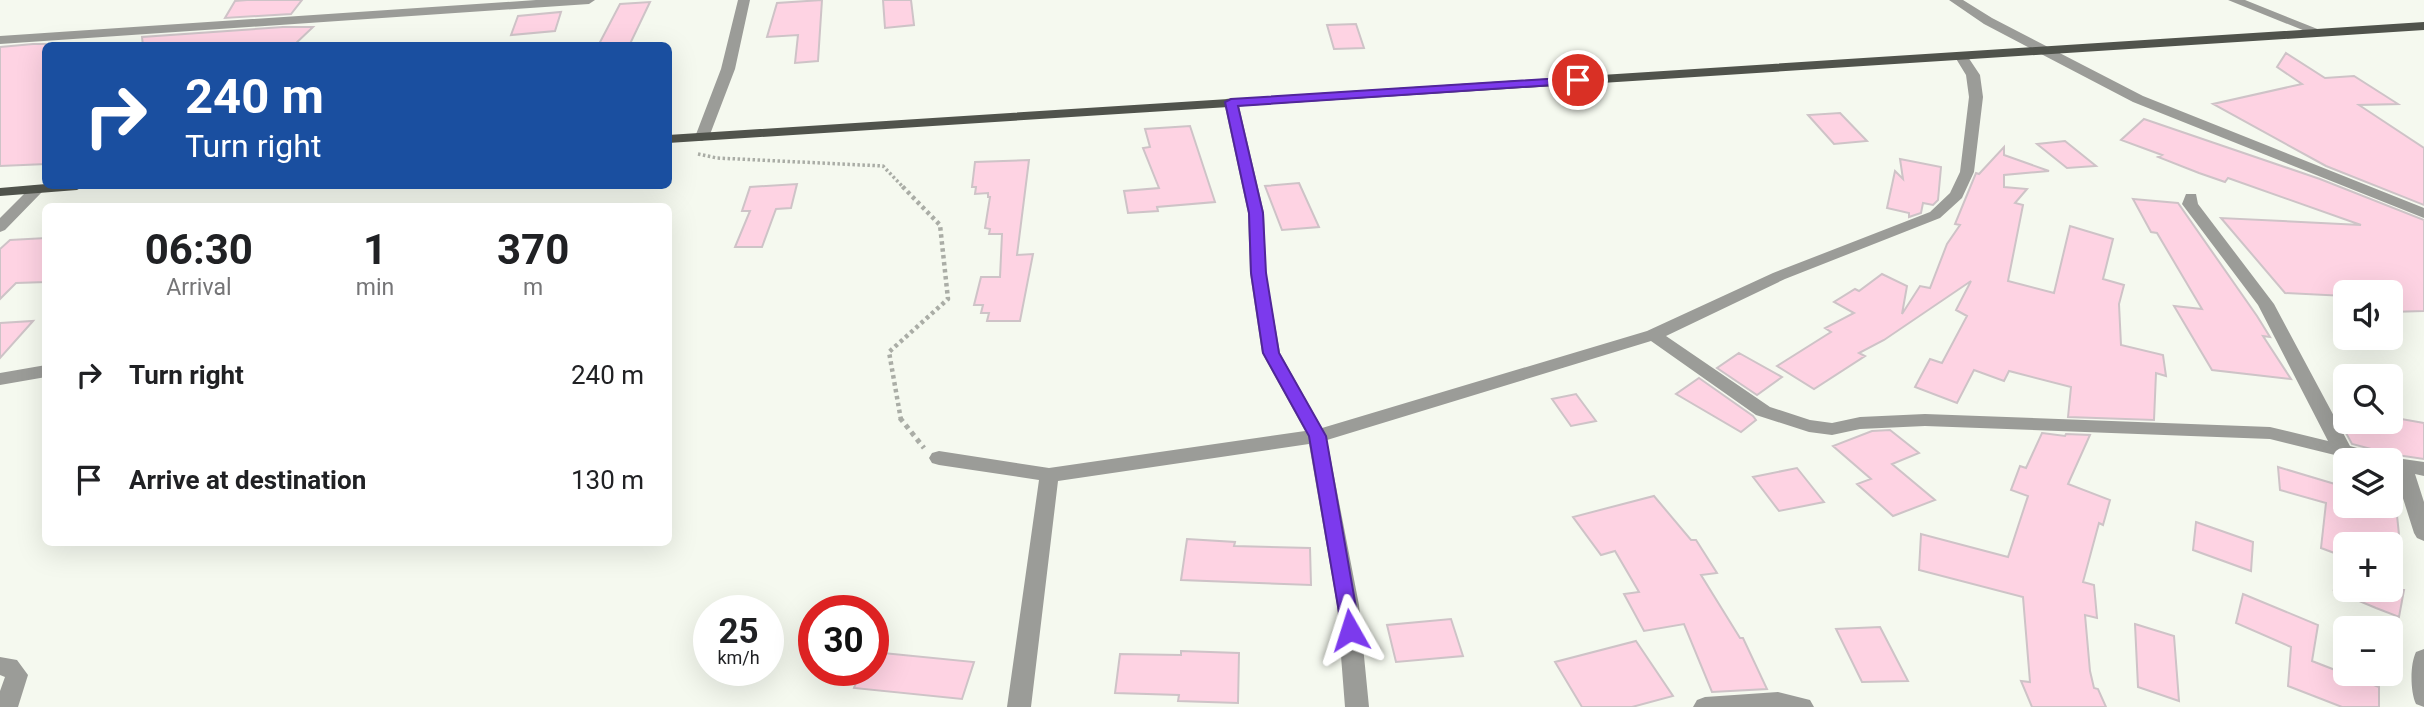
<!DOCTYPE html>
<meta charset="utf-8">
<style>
body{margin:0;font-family:Roboto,sans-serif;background:#f2f2f2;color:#202124;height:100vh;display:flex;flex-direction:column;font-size:26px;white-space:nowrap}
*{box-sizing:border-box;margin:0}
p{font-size:23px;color:#757577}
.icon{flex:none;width:38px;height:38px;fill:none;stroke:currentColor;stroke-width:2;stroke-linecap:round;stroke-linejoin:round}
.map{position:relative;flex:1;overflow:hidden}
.drawer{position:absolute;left:42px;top:203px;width:630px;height:343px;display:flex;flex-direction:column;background:#fff;border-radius:10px;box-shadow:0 7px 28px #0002}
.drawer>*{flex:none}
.top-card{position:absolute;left:42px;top:42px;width:630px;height:147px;border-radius:10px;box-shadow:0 7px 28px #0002;background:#1a4fa0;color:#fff;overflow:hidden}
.buttons{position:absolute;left:2333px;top:280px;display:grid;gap:14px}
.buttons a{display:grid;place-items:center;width:70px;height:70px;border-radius:10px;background:#fff;box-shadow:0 7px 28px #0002;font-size:35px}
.speed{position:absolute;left:693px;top:595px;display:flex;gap:14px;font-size:35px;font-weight:700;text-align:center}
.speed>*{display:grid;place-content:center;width:91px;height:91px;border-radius:50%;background:#fff;box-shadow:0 7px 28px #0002;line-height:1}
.speed small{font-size:18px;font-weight:400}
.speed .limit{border:10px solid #d22;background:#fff;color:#111}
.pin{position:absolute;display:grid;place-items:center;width:60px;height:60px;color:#fff;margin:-30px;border:4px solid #fff;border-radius:50%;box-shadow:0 2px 7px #0007}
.me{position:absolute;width:77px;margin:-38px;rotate:354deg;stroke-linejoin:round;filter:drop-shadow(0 0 5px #0008)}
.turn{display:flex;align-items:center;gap:24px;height:147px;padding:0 28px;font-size:32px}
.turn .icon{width:91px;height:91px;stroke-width:2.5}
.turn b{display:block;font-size:49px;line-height:60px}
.eta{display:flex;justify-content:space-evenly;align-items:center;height:119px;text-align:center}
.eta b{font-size:42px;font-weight:700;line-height:49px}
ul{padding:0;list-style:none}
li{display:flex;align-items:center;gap:21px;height:105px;padding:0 28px}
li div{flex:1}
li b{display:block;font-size:26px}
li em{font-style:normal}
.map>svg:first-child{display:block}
.building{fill:#fed3e3;stroke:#cec3c7;stroke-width:2}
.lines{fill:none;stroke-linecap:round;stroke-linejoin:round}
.path-far2{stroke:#aaada6;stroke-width:3.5;stroke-dasharray:2.5 2.5;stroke-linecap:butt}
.path-far1{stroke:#aaada6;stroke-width:4.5;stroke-dasharray:3.5 3.5;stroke-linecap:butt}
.path{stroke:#aaada6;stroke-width:5;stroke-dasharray:4.5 4.5;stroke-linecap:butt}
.street{fill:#9b9c98;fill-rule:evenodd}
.primary{fill:#50534c;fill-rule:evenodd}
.route{fill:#7c3aed;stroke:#51269a;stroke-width:2}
</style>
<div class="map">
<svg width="2424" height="707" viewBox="0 0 2424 707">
<rect width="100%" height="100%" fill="#f5f9ef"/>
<path class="building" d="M 247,0 L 302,0 L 291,14 L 225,18 L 235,1 Z
M 822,0 L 818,61 L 795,63 L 798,35 L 767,37 L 777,3 Z
M 883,0 L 911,0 L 914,25 L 885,28 Z
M 650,2 L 629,46 L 598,46 L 620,4 Z
M 561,12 L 555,31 L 511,35 L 518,16 Z
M 1356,24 L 1364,48 L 1334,49 L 1327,25 Z
M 283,27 L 313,27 L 293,46 L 143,46 L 142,37 Z
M 33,44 L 46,44 L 46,164 L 0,166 L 0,47 Z
M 2286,53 L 2325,78 L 2354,76 L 2398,104 L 2359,105 L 2424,148 L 2424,205 L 2326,166 L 2213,104 L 2302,84 L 2277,67 Z
M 1840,113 L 1867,141 L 1834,144 L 1808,115 Z
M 2144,119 L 2320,179 L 2424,220 L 2424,311 L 2390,312 L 2390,292 L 2345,292 L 2345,296 L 2285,293 L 2221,218 L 2361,225 L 2228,178 L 2225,182 L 2199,173 L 2158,157 L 2162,155 L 2121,140 Z
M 1190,126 L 1215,202 L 1157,207 L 1158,211 L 1128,213 L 1124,191 L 1159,188 L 1143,148 L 1150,147 L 1145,129 Z
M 2065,141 L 2096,166 L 2067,168 L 2037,144 Z
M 2004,147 L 2004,155 L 2049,171 L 2004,175 L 2004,187 L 2027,189 L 2015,203 L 2023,205 L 2008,281 L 2054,293 L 2070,226 L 2113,239 L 2103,279 L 2124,285 L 2119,304 L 2121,345 L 2163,355 L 2166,376 L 2156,373 L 2154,420 L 2068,417 L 2071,387 L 2009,371 L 2004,381 L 1974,370 L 1957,403 L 1915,387 L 1930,359 L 1942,363 L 1967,316 L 1956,310 L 1971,281 L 1884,340 L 1859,353 L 1865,356 L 1814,389 L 1777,366 L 1831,332 L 1825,328 L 1854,313 L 1834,302 L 1855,289 L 1859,291 L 1882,274 L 1907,286 L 1902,314 L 1920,286 L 1930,288 L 1947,244 L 1960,225 L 1955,224 L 1976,173 L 1979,174 Z
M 1900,159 L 1941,167 L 1938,200 L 1933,205 L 1923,203 L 1921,213 L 1909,217 L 1909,213 L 1887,208 L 1895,171 L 1903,179 Z
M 1029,160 L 1017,255 L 1033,254 L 1020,321 L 987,321 L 989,313 L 981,313 L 983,305 L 974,305 L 981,277 L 1000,277 L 1002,234 L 989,234 L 990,229 L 985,228 L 990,197 L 988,197 L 988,193 L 975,194 L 976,187 L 972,187 L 975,162 Z
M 1299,183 L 1319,227 L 1282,230 L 1265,186 Z
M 797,184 L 791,208 L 776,209 L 762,247 L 735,247 L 750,211 L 742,211 L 750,187 Z
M 2133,199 L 2178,203 L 2257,316 L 2270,337 L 2263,336 L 2291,379 L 2212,370 L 2174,306 L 2202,309 L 2157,233 L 2151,232 Z
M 46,238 L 46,282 L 16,283 L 0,299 L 0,249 L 10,240 Z
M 33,321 L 0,358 L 0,323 Z
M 1739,353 L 1782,377 L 1757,395 L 1717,368 Z
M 1699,378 L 1753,416 L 1756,420 L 1741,432 L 1676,394 Z
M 1576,394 L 1596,421 L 1571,426 L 1552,399 Z
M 2390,417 L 2424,423 L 2424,459 L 2390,454 L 2352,444 L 2340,422 L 2390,422 Z
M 1890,430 L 1919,453 L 1892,464 L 1935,500 L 1893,516 L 1857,484 L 1871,479 L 1833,446 L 1872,431 Z
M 2042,433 L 2065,436 L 2066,434 L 2090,435 L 2068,484 L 2110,500 L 2103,525 L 2099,523 L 2083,582 L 2094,585 L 2097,618 L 2085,615 L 2090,671 L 2094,688 L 2098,689 L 2106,707 L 2032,707 L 2021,681 L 2030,682 L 2023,597 L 1919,570 L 1921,534 L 2008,557 L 2028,496 L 2011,490 L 2020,466 L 2026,468 Z
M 2278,467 L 2345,487 L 2345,506 L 2396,506 L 2400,544 L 2345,544 L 2345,557 L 2321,548 L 2326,503 L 2280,490 Z
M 1797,468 L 1824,502 L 1779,511 L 1753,477 Z
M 1654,496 L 1691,540 L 1696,540 L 1717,573 L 1701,575 L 1740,638 L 1743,638 L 1767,689 L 1712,692 L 1684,624 L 1644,631 L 1624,594 L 1639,592 L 1615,551 L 1601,555 L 1573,517 Z
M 2196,522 L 2253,542 L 2251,571 L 2193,550 Z
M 1187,539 L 1235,542 L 1234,546 L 1310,548 L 1311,585 L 1181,580 Z
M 2333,590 L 2404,590 L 2399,617 L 2376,608 Z
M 2243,594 L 2318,625 L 2312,661 L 2379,687 L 2379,707 L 2342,707 L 2288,686 L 2291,647 L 2236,623 Z
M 1451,619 L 1463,656 L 1396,662 L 1387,625 Z
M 2135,624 L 2174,636 L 2179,701 L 2138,687 Z
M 1880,627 L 1908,681 L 1862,682 L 1836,629 Z
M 1636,641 L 1673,696 L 1632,707 L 1582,707 L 1555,662 Z
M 1181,651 L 1239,653 L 1238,703 L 1178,701 L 1179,695 L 1115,693 L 1120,654 L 1181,655 Z
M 873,652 L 974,662 L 962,699 L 854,688 L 861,670 L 873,670 Z"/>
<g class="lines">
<path class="path-far2" d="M 698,154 L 717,158 L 883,166 L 904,188"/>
<path class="path-far1" d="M 901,420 L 889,352 L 948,299 L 940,225 L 902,186"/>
<path class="path" d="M 900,418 L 924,448"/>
<path class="street" d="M 536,0 L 595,0 L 589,4 L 0,44 L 0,36 Z
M 738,0 L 750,0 L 735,69 L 709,137 L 702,141 L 697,140 L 695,137 L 721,69 Z
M 1949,0 L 1963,0 L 1992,18 L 2143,96 L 2424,208 L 2424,218 L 2133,102 L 1984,24 Z
M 2228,0 L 2245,0 L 2325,32 L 2323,35 L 2315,35 Z
M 1961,53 L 1966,54 L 1980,75 L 1983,97 L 1974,172 L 1962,198 L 1940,218 L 1785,279 L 1666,336 L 1770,407 L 1810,420 L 1832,423 L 1860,417 L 1925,414 L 2270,427 L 2328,441 L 2258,305 L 2182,204 L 2186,194 L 2196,194 L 2198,204 L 2274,304 L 2350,446 L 2389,457 L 2424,462 L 2424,476 L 2415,474 L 2424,502 L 2424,541 L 2417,538 L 2414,533 L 2394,470 L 2390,469 L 2390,460 L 2355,460 L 2270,439 L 1925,426 L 1860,429 L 1832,435 L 1809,432 L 1756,415 L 1651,341 L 1327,440 L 1359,605 L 1369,707 L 1345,707 L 1337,605 L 1309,444 L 1058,481 L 1031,707 L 1007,707 L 1039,480 L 939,465 L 932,463 L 929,458 L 932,453 L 939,451 L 1049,468 L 1305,431 L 1262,353 L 1250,273 L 1248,213 L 1224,102 L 1226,99 L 1231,98 L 1238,102 L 1264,213 L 1266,273 L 1280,353 L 1322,428 L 1647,331 L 1773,273 L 1930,212 L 1950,193 L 1960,172 L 1969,97 L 1966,75 L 1955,57 Z
M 37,185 L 44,189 L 42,192 L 5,230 L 0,232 L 0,218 L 32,186 Z
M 46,365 L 46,377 L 0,385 L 0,373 Z
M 2424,649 L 2424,707 L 2416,704 C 2410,691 2410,664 2416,652 Z
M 0,657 L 17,660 L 28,675 L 18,707 L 0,707 L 0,691 L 5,677 L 0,675 Z
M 1778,692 L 1810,700 L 1814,707 L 1693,707 L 1697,700 L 1705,697 Z"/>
<path class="primary" d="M 2424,22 L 2424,30 L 668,143 L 668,135 Z
M 46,184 L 84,186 L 77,190 L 0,196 L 0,188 Z"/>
</g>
<path class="route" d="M 1578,77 L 1583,78 L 1583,83 L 1238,106 L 1263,213 L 1266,273 L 1279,353 L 1326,436 L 1360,630 L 1357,636 L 1350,638 L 1343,636 L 1309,436 L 1263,353 L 1251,273 L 1249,213 L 1225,102 L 1231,99 Z"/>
</svg>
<div class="buttons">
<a><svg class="icon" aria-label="sound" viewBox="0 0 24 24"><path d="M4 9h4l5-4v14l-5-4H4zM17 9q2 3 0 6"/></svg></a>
<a><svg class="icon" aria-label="search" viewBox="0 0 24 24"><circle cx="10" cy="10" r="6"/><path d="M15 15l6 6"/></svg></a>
<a><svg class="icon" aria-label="layers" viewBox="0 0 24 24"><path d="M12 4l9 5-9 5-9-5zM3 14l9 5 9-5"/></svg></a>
<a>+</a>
<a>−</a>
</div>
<div class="speed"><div>25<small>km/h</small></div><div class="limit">30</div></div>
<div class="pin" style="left:1578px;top:80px;background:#d93025"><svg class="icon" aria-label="arrive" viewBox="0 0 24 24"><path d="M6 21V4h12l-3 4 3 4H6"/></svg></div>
<svg class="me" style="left:1350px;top:630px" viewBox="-20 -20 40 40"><path d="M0-17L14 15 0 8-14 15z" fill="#7c3aed" stroke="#fff" stroke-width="4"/></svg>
<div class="top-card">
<div class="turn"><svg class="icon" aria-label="right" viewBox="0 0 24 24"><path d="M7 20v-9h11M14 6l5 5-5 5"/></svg><div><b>240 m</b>Turn right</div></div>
</div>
<section class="drawer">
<div class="eta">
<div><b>06:30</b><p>Arrival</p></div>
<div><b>1</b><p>min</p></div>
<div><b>370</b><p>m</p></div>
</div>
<ul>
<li><svg class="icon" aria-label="right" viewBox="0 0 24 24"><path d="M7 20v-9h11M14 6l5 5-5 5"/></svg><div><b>Turn right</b></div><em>240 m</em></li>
<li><svg class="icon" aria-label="arrive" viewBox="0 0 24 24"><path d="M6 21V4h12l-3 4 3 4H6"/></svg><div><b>Arrive at destination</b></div><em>130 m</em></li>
</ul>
</section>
</div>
